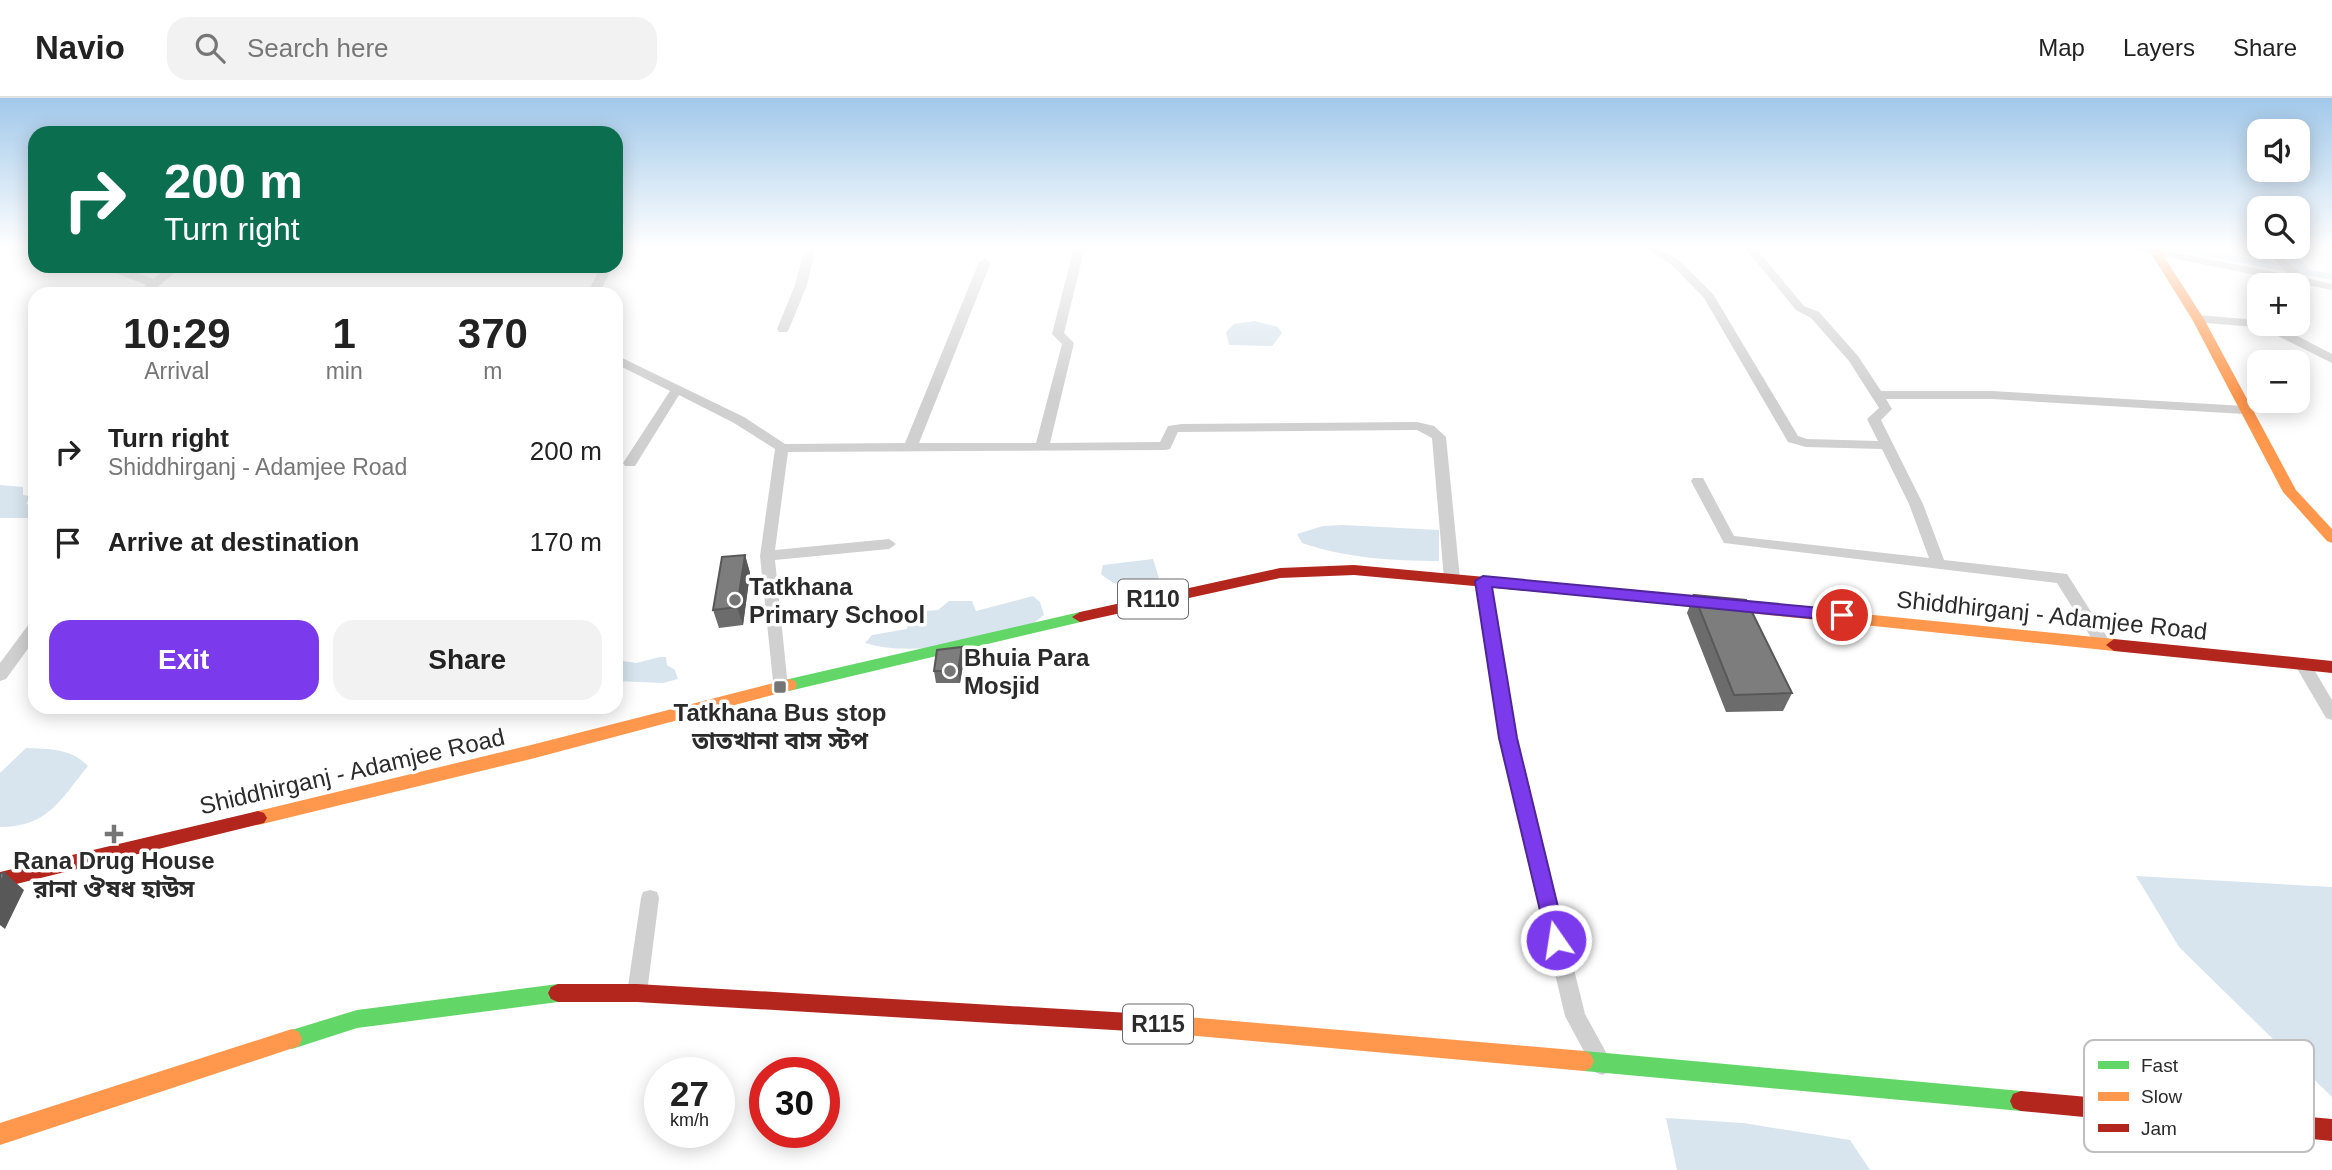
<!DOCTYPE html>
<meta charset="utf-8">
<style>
body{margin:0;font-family:Arial,"Noto Sans Bengali",sans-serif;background:#f2f2f2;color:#222;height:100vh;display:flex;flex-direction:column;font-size:26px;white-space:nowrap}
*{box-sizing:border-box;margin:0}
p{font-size:23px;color:#767676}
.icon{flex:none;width:38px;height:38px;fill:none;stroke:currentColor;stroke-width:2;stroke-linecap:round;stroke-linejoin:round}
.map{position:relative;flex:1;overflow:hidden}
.panel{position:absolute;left:28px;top:189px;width:595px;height:427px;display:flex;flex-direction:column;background:#fff;border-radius:21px;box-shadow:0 4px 18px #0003}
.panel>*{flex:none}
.top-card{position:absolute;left:28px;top:28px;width:595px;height:147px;border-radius:21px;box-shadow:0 4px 18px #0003;background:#0b6e4f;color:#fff;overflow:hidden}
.tools{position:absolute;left:2247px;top:21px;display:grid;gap:14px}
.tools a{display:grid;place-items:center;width:63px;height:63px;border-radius:14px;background:#fff;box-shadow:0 4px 18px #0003;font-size:35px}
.speed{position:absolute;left:644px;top:959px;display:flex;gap:14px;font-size:35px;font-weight:700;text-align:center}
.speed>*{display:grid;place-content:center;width:91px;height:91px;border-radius:50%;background:#fff;box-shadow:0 4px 18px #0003;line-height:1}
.speed small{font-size:18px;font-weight:400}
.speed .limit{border:10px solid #d22;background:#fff;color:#111}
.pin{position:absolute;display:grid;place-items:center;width:60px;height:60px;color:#fff;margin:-30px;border:4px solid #fff;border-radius:50%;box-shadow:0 2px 7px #0007}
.me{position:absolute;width:77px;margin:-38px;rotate:347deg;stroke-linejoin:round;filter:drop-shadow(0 0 5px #0008)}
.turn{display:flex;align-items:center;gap:24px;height:147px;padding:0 21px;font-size:32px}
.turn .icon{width:91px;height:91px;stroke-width:2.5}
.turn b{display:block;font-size:49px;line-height:60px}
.eta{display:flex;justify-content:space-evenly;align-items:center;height:119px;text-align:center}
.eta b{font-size:42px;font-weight:600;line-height:49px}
.action{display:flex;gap:14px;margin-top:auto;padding:14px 21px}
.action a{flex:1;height:80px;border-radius:21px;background:#7c3aed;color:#fff;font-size:28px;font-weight:600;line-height:80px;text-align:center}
.action a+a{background:#f2f2f2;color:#222}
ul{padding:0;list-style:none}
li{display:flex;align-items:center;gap:21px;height:91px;padding:0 21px}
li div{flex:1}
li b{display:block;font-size:26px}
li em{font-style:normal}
header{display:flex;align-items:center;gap:42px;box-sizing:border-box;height:98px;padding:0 35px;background:#fff;border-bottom:2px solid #e0e0e0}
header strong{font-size:33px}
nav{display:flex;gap:38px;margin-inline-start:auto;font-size:24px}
.search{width:490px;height:63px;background:#f2f2f2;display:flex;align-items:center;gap:18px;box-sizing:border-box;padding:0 24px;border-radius:21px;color:#767676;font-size:26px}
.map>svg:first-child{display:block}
.water{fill:#d8e5ee}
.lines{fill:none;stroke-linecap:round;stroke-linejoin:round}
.canal{fill:#d8e5ee;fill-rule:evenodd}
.street{fill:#d0d0d0;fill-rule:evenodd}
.fast{fill:#63d668;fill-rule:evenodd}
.slow{fill:#ff974d;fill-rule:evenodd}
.jam{fill:#b3261e;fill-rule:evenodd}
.wall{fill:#6c6c6c}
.shaded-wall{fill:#585858}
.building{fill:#7d7d7d;stroke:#585858;stroke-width:2}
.route{fill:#7c3aed;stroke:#51269a;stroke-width:2}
.poi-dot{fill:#757575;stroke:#fff;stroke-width:2.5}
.labels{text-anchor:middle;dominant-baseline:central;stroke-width:7;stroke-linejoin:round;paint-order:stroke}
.shield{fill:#fff;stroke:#6b6b6b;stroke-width:2}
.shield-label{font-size:23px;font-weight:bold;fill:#2b2b2b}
.poi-label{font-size:24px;font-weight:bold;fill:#2b2b2b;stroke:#fff;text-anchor:start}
.street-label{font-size:24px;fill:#2b2b2b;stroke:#fff}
.key{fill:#fff;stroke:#bfbfbf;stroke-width:2}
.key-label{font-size:19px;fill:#2b2b2b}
</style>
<header>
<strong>Navio</strong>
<div class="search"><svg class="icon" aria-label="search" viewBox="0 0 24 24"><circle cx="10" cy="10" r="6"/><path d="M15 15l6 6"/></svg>Search here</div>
<nav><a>Map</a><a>Layers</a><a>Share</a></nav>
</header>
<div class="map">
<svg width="2332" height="1072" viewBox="0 0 2332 1072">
<rect width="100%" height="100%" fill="#fff"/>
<path class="water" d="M 1255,223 L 1278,229 L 1282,235 L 1272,248 L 1229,247 L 1226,234 L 1234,226 Z
M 0,387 L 23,389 L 23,397 L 31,398 L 26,406 L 35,408 L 35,420 L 0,420 Z
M 1343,427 L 1439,432 L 1439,463 C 1392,463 1346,460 1302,445 L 1297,436 L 1323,428 Z
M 1153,461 L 1159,480 C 1136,487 1121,494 1101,476 L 1103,467 Z
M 1033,498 L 1040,504 L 1044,517 L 1029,529 C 976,540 919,561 865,545 L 872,537 L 907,531 L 909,514 L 938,512 L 949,503 L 972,503 L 976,513 Z
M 660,559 L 666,559 L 667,567 L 675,572 L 678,581 L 663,585 L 616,583 L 616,562 L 636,565 Z
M 26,650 C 49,651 71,650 88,668 C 60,702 48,729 0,729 L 0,675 Z
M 2136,778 L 2332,789 L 2332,999 L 2179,849 Z
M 1666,1020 L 1743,1025 L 1850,1042 L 1870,1072 L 1677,1072 Z"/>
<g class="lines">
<path class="canal" d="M 2165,149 L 2186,149 L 2296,169 L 2277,149 L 2287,149 L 2310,172 L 2332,176 L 2332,182 L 2170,152 Z"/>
<path class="street" d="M 805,149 L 816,149 L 807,187 L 789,231 L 787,234 L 779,234 L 777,231 L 795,187 Z
M 1074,149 L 1085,149 L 1064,235 L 1074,245 L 1050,345 L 1160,344 L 1168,328 L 1182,326 L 1417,324 L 1434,328 L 1446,339 L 1460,481 L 1457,485 L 1447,485 L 1444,481 L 1432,340 L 1417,332 L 1182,334 L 1178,334 L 1170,351 L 1165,352 L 788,354 L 775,452 L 889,441 L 896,446 L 889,451 L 775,462 L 788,589 L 786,593 L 774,593 L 760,458 L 775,351 L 734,325 L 679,297 L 635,368 L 625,368 L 623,365 L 670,293 L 616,266 L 616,257 L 744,319 L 785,346 L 905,345 L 979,164 L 985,161 L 991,164 L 919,345 L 1036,345 L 1062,246 L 1052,236 Z
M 1644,149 L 1657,149 L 1680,163 L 1713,196 L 1798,338 L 1807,341 L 1878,343 L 1867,321 L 1879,310 L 1849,263 L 1811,220 L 1796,212 L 1744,149 L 1755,149 L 1804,208 L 1819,214 L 1858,258 L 1881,293 L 1992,293 L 2244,308 L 2251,312 L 2244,316 L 1992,301 L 1886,301 L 1892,311 L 1881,322 L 1923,406 L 1944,462 L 2067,476 L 2111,545 L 2103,551 L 2097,549 L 2057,485 L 1724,445 L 1691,383 L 1693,380 L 1703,380 L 1734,438 L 1929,460 L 1909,406 L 1882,351 L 1806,349 L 1788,344 L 1704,200 L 1672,167 Z
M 2126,149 L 2148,149 L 2289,177 L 2262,149 L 2273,149 L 2306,180 L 2332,186 L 2332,192 L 2131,152 Z
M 109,168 L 121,168 L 153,181 L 170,168 L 183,168 L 149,196 L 136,196 L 146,187 L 111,173 Z
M 601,168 L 613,168 L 599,196 L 587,196 Z
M 2198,217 L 2257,222 L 2259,226 L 2284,231 L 2332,256 L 2332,265 L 2276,237 L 2255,229 L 2194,224 L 2194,218 Z
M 1483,478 L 1491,483 L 1517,640 L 1585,916 L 1613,967 L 1609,974 L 1602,977 L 1595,974 L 1565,918 L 1499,640 L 1475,483 Z
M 35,524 L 35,541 L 6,581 L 0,583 L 0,565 L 29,526 Z
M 2303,561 L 2309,563 L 2332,602 L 2332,622 L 2326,620 L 2295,567 Z
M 650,792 L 657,794 L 659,800 L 647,895 L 644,901 L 637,904 L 630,901 L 627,895 L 641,800 L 643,794 Z"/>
<path class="fast" d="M 1080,514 L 1088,519 L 1085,523 L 789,593 L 783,591 L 781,587 L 783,583 L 789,581 Z
M 558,886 L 565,889 L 568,895 L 565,901 L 558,904 L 357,930 L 292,951 L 285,948 L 282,941 L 285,934 L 357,912 Z
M 1584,953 L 2021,993 L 2029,996 L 2032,1003 L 2029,1010 L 2021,1013 L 1584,973 L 1577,970 L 1574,963 L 1577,956 Z"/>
<path class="slow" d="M 2147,149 L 2158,149 L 2204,221 L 2296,392 L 2332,431 L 2332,445 L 2327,443 L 2283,394 L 2192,221 Z
M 1563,486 L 2114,541 L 2122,547 L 2114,553 L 1558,495 L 1555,491 L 1558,487 Z
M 789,581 L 795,583 L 797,587 L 795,591 L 531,661 L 258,727 L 252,725 L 249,720 L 252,715 L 258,713 L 531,647 Z
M 1164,917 L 1584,953 L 1591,956 L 1594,963 L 1591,970 L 1584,973 L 1164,935 L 1157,933 L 1154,926 L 1157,919 Z
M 292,931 L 299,934 L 302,941 L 299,948 L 0,1047 L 0,1025 Z"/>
<path class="jam" d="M 1354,467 L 1563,486 L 1571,491 L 1563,496 L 1354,477 L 1280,480 L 1080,524 L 1072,519 L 1080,514 L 1280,470 Z
M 2114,541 L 2332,563 L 2332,575 L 2114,553 L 2106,547 Z
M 258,713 L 264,715 L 267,720 L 264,725 L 0,790 L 0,774 Z
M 558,886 L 637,886 L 1164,917 L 1171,919 L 1174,926 L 1171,933 L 1164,935 L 637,904 L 558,904 L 551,901 L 548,895 L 551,889 Z
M 2021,993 L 2332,1021 L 2332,1043 L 2021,1013 L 2013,1010 L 2010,1003 L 2013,996 Z"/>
</g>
<path class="wall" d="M 745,457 L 750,475 L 743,527 L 719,530 L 713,512 Z
M 1694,497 L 1792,595 L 1783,613 L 1726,614 L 1687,515 Z
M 962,549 L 964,561 L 960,585 L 936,585 L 934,573 Z"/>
<path class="shaded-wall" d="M 745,457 L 750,475 L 743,527 L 737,509 Z
M 962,549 L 964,561 L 960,585 L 958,573 Z
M 5,775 L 24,792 L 5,831 L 0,827 L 0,785 Z"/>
<path class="building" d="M 745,457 L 737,509 L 713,512 L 722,459 Z
M 1694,497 L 1746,502 L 1792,595 L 1734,597 Z
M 962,549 L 958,573 L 934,573 L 937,552 Z
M 5,775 L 0,785 L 0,776 Z"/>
<linearGradient id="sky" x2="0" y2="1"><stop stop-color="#a1c8ea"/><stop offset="0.5" stop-color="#fff"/><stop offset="1" stop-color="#fff" stop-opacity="0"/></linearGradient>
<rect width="2332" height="299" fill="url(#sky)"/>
<path class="route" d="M 1483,478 L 1842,512 L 1850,517 L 1842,523 L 1492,489 L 1517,640 L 1566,842 L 1563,849 L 1556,851 L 1549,849 L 1547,842 L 1499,640 L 1475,483 Z"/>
<g class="poi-dot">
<circle cx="735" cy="502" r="7"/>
<circle cx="950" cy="573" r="7"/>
<rect x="773" y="582" width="14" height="14" rx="3.5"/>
<path d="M110.5 725.5h7v7h7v7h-7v7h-7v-7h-7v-7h7z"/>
</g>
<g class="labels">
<g class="shield">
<rect x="1118" y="481.5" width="70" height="39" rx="5"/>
<rect x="1123" y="906.5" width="70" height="39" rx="5"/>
</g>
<g class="shield-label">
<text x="1153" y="501">R110</text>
<text x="1158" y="926">R115</text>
</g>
<g class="poi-label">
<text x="749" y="488">Tatkhana<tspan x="749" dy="28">Primary School</tspan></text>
<text x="964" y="559">Bhuia Para<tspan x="964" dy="28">Mosjid</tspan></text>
<text x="780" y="614" text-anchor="middle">Tatkhana Bus stop<tspan x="780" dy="28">তাতখানা বাস স্টপ</tspan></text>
<text x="114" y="762" text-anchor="middle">Rana Drug House<tspan x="114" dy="28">রানা ঔষধ হাউস</tspan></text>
</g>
<g class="street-label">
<text transform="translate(2052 517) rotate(6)">Shiddhirganj - Adamjee Road</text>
<text transform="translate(352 673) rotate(-13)">Shiddhirganj - Adamjee Road</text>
</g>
</g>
<rect x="2084" y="942" width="230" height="112" rx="10" class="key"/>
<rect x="2098" y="963" width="31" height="8" fill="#63d668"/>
<rect x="2098" y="994" width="31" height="9" fill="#ff974d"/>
<rect x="2098" y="1026" width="31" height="8" fill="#b3261e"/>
<g class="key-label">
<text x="2141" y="974">Fast</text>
<text x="2141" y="1005">Slow</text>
<text x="2141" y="1037">Jam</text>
</g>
</svg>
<div class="tools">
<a><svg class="icon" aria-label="sound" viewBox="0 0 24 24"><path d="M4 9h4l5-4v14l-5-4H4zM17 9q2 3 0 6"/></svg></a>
<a><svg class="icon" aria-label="search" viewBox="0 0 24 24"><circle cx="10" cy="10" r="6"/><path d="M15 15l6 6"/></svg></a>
<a>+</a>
<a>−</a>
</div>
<div class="speed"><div>27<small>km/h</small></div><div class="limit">30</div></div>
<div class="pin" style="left:1842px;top:517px;background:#d93025"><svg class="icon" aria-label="arrive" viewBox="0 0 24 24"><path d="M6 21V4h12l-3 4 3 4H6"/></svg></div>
<svg class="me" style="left:1556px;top:842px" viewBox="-20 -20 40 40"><circle r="17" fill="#7c3aed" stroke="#fff" stroke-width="3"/><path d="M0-11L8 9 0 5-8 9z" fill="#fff"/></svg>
<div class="top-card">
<div class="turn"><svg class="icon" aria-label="right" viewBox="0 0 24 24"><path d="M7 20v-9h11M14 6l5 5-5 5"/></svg><div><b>200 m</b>Turn right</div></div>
</div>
<section class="panel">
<div class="eta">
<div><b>10:29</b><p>Arrival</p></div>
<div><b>1</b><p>min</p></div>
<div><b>370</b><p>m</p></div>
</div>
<ul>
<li><svg class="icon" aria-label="right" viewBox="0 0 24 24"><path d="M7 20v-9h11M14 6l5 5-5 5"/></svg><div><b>Turn right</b><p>Shiddhirganj - Adamjee Road</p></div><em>200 m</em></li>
<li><svg class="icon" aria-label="arrive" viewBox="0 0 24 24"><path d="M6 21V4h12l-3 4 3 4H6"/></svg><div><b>Arrive at destination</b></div><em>170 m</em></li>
</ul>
<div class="action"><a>Exit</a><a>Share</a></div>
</section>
</div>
